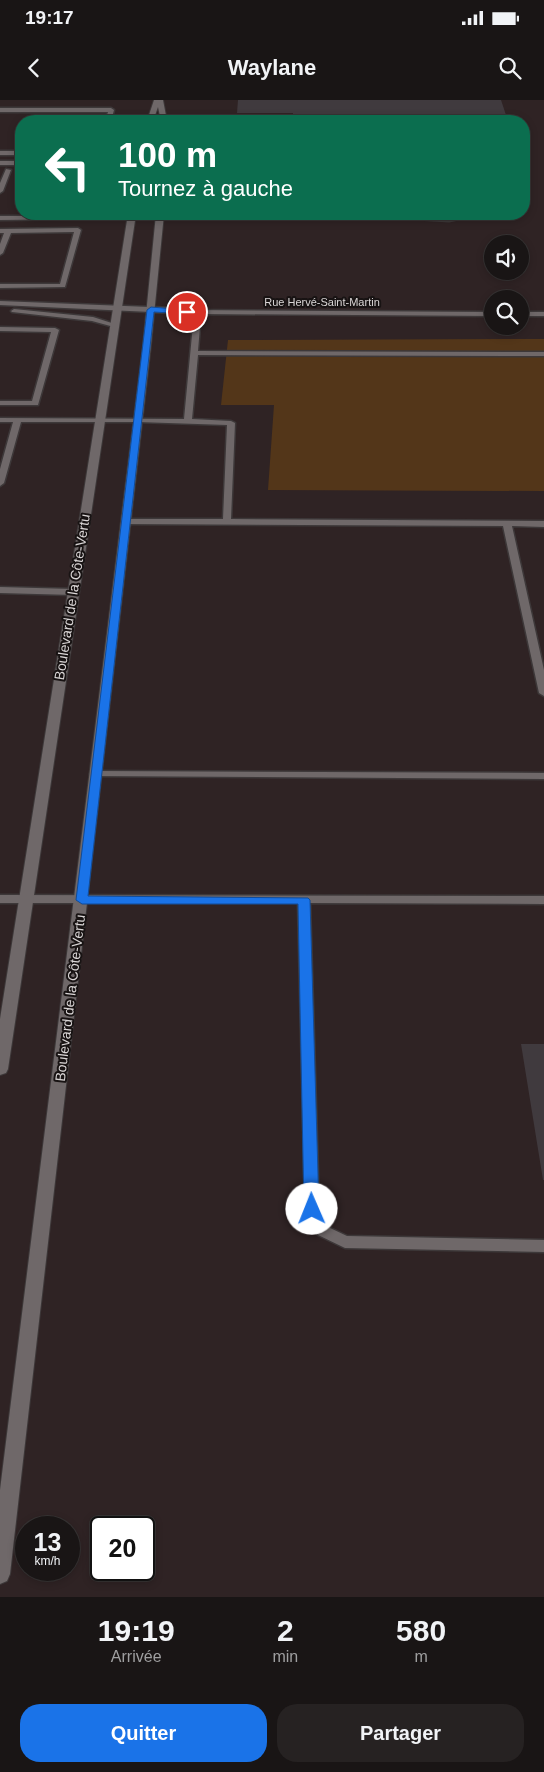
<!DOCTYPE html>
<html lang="fr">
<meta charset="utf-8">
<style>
body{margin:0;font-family:Arial,sans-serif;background:#262222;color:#f1f3f6;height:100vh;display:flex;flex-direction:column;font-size:19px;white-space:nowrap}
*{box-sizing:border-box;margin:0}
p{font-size:16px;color:#9f9fa0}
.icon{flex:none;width:28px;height:28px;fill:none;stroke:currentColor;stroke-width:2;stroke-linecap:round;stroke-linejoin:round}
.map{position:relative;height:1497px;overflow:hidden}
.drawer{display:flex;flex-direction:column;background:#191515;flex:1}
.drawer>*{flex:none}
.hud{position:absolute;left:15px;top:15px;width:515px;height:105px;border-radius:20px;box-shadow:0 2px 8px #0003,0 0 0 1px #373434;background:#0b6e4f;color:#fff;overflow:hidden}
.fabs{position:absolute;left:484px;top:135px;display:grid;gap:10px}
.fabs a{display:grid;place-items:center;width:45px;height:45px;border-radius:50%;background:#191515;box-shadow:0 2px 8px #0003,0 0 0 1px #373434;font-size:25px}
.speed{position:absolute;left:15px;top:1416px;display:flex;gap:10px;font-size:25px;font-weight:700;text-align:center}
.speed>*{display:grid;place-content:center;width:65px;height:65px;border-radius:50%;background:#191515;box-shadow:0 2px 8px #0003,0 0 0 1px #373434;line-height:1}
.speed small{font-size:12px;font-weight:400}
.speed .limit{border:2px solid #111;border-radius:8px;background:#fff;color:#111}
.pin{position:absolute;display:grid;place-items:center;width:42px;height:42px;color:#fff;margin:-21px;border:2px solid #fff;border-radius:50%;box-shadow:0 1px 5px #0007}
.me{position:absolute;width:55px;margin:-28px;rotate:359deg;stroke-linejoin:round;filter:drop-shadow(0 0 4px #0008)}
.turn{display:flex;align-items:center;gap:18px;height:105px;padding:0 20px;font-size:22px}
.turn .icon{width:65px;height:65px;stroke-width:2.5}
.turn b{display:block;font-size:35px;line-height:42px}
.eta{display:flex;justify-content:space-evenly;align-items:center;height:85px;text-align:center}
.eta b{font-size:30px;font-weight:800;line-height:35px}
.primary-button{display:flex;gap:10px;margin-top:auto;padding:10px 20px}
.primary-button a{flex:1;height:58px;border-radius:20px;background:#1a73e8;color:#fff;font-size:20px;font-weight:800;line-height:58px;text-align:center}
.primary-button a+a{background:#262222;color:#f1f3f6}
.status{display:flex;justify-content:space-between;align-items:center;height:35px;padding:0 25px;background:#191515;direction:ltr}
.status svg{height:14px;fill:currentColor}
header{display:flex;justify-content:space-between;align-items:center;height:65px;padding:0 20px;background:#191515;font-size:22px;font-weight:800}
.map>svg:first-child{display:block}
.built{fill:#2f2324;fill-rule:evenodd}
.green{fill:#533619}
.building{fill:#403a3e}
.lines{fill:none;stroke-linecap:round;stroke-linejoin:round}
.service-casing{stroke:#3d3839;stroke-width:3}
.tertiary-casing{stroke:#3d3839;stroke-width:2}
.service{fill:#6f6869;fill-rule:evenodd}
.tertiary{fill:#6f6869;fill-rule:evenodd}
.route{fill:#1a73e8;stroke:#114b97}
.labels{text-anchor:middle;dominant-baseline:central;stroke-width:4;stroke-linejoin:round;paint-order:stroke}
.far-street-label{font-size:11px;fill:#dad6d6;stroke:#181313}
.street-label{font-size:14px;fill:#dad6d6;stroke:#181313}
</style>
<div class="status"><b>19:17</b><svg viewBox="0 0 49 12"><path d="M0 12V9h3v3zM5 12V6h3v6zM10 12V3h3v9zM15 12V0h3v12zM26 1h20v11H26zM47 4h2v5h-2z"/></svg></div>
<header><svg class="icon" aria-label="back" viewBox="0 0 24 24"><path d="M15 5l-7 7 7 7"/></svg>Waylane<svg class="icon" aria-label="search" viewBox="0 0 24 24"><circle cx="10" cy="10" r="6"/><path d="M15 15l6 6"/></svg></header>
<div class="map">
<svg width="544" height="1497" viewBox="0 0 544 1497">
<rect width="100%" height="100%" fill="#211c1c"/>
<path class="built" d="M 0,0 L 544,0 L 544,1497 L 0,1497 ZM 21,21 L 524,21 L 524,114 L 21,114 ZM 492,144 L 520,144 L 520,171 L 492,171 ZM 492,199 L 520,199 L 520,226 L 492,226 ZM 26,1428 L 69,1428 L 69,1470 L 26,1470 ZM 101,1428 L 144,1428 L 144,1470 L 101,1470 Z"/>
<path class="green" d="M 544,239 L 544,391 L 268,390 L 274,305 L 221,305 L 228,240 Z"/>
<path class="building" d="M 238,0 L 501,0 L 508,21 L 293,21 L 293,13 L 237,13 Z
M 521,944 L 544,944 L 544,1080 L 543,1080 Z"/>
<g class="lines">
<defs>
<path id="service" d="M 0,8 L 111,8 L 114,10 L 111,21 L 105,21 L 108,12 L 0,12 Z
M 0,51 L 21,51 L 21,55 L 0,55 Z
M 0,61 L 21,61 L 21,65 L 0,65 Z
M 6,69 L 11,70 L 3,91 L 0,93 L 0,83 Z
M 80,114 L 86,114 L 84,119 L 0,120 L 0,116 L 79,116 Z
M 363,114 L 449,117 L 470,114 L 483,114 L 449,121 L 366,116 Z
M 78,128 L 81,130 L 65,187 L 0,188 L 0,184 L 60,184 L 74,132 L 11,133 L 3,153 L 0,155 L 0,144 L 4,133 L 0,133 L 0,129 Z
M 0,201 L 175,208 L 187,210 L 492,212 L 492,216 L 201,214 L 198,251 L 544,252 L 544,256 L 198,255 L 192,319 L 231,321 L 235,323 L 231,419 L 544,421 L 544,427 L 512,426 L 544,570 L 544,596 L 539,593 L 503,426 L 123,424 L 122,422 L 126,419 L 223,419 L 227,325 L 138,322 L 21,322 L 4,383 L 0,386 L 0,369 L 13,322 L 0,322 L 0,318 L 184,319 L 194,214 L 0,205 Z
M 14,209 L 93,217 L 118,225 L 114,227 L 92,221 L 12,212 L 11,211 Z
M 520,212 L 544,212 L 544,216 L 520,216 Z
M 0,227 L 55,228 L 59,230 L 38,305 L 0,305 L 0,301 L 32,301 L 51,232 L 0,231 Z
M 0,487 L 73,489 L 78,492 L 73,495 L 0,493 Z
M 95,671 L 544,673 L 544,679 L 91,676 L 90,674 Z
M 0,795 L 544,796 L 544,804 L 310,803 L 319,1109 L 328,1127 L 347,1136 L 544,1140 L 544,1152 L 345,1148 L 318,1135 L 305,1109 L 298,803 L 0,803 Z"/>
<path id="tertiary" d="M 154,0 L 163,0 L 167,21 L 161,21 L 158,7 L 153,21 L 147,21 Z
M 128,114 L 136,114 L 8,969 L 6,973 L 0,975 L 0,919 Z
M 156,114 L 164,114 L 151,245 L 10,1474 L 7,1481 L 0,1484 L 0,1390 L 143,245 Z"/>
</defs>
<use href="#service" class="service-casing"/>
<use href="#tertiary" class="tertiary-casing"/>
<use href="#service" class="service"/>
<use href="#tertiary" class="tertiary"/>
</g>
<path class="route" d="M 151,207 L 187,210 L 190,212 L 187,214 L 154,212 L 88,796 L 308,798 L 310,800 L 319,1109 L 317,1113 L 312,1115 L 307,1113 L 304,1109 L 298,804 L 82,804 L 76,800 L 147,210 Z"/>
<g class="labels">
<g class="far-street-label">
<text x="322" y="202">Rue Hervé-Saint-Martin</text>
</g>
<g class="street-label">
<text transform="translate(72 497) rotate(-81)">Boulevard de la Côte-Vertu</text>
<text transform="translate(70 898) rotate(-83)">Boulevard de la Côte-Vertu</text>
</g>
</g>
</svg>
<div class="fabs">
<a><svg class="icon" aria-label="sound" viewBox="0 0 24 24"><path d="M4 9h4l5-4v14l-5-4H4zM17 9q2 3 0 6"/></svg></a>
<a><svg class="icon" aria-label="search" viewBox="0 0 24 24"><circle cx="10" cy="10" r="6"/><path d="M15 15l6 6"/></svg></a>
</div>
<div class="speed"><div>13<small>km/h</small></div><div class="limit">20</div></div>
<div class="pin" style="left:187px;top:212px;background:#d93025"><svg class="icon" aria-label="arrive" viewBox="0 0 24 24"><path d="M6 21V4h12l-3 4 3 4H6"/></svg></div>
<svg class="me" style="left:312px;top:1109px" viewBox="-20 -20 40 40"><circle r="19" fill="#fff"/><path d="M0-13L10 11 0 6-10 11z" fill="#1a73e8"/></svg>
<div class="hud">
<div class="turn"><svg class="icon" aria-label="left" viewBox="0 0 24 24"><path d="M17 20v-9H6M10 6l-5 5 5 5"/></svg><div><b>100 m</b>Tournez à gauche</div></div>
</div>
</div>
<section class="drawer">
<div class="eta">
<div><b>19:19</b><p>Arrivée</p></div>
<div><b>2</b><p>min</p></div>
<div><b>580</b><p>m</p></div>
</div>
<div class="primary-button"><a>Quitter</a><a>Partager</a></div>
</section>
